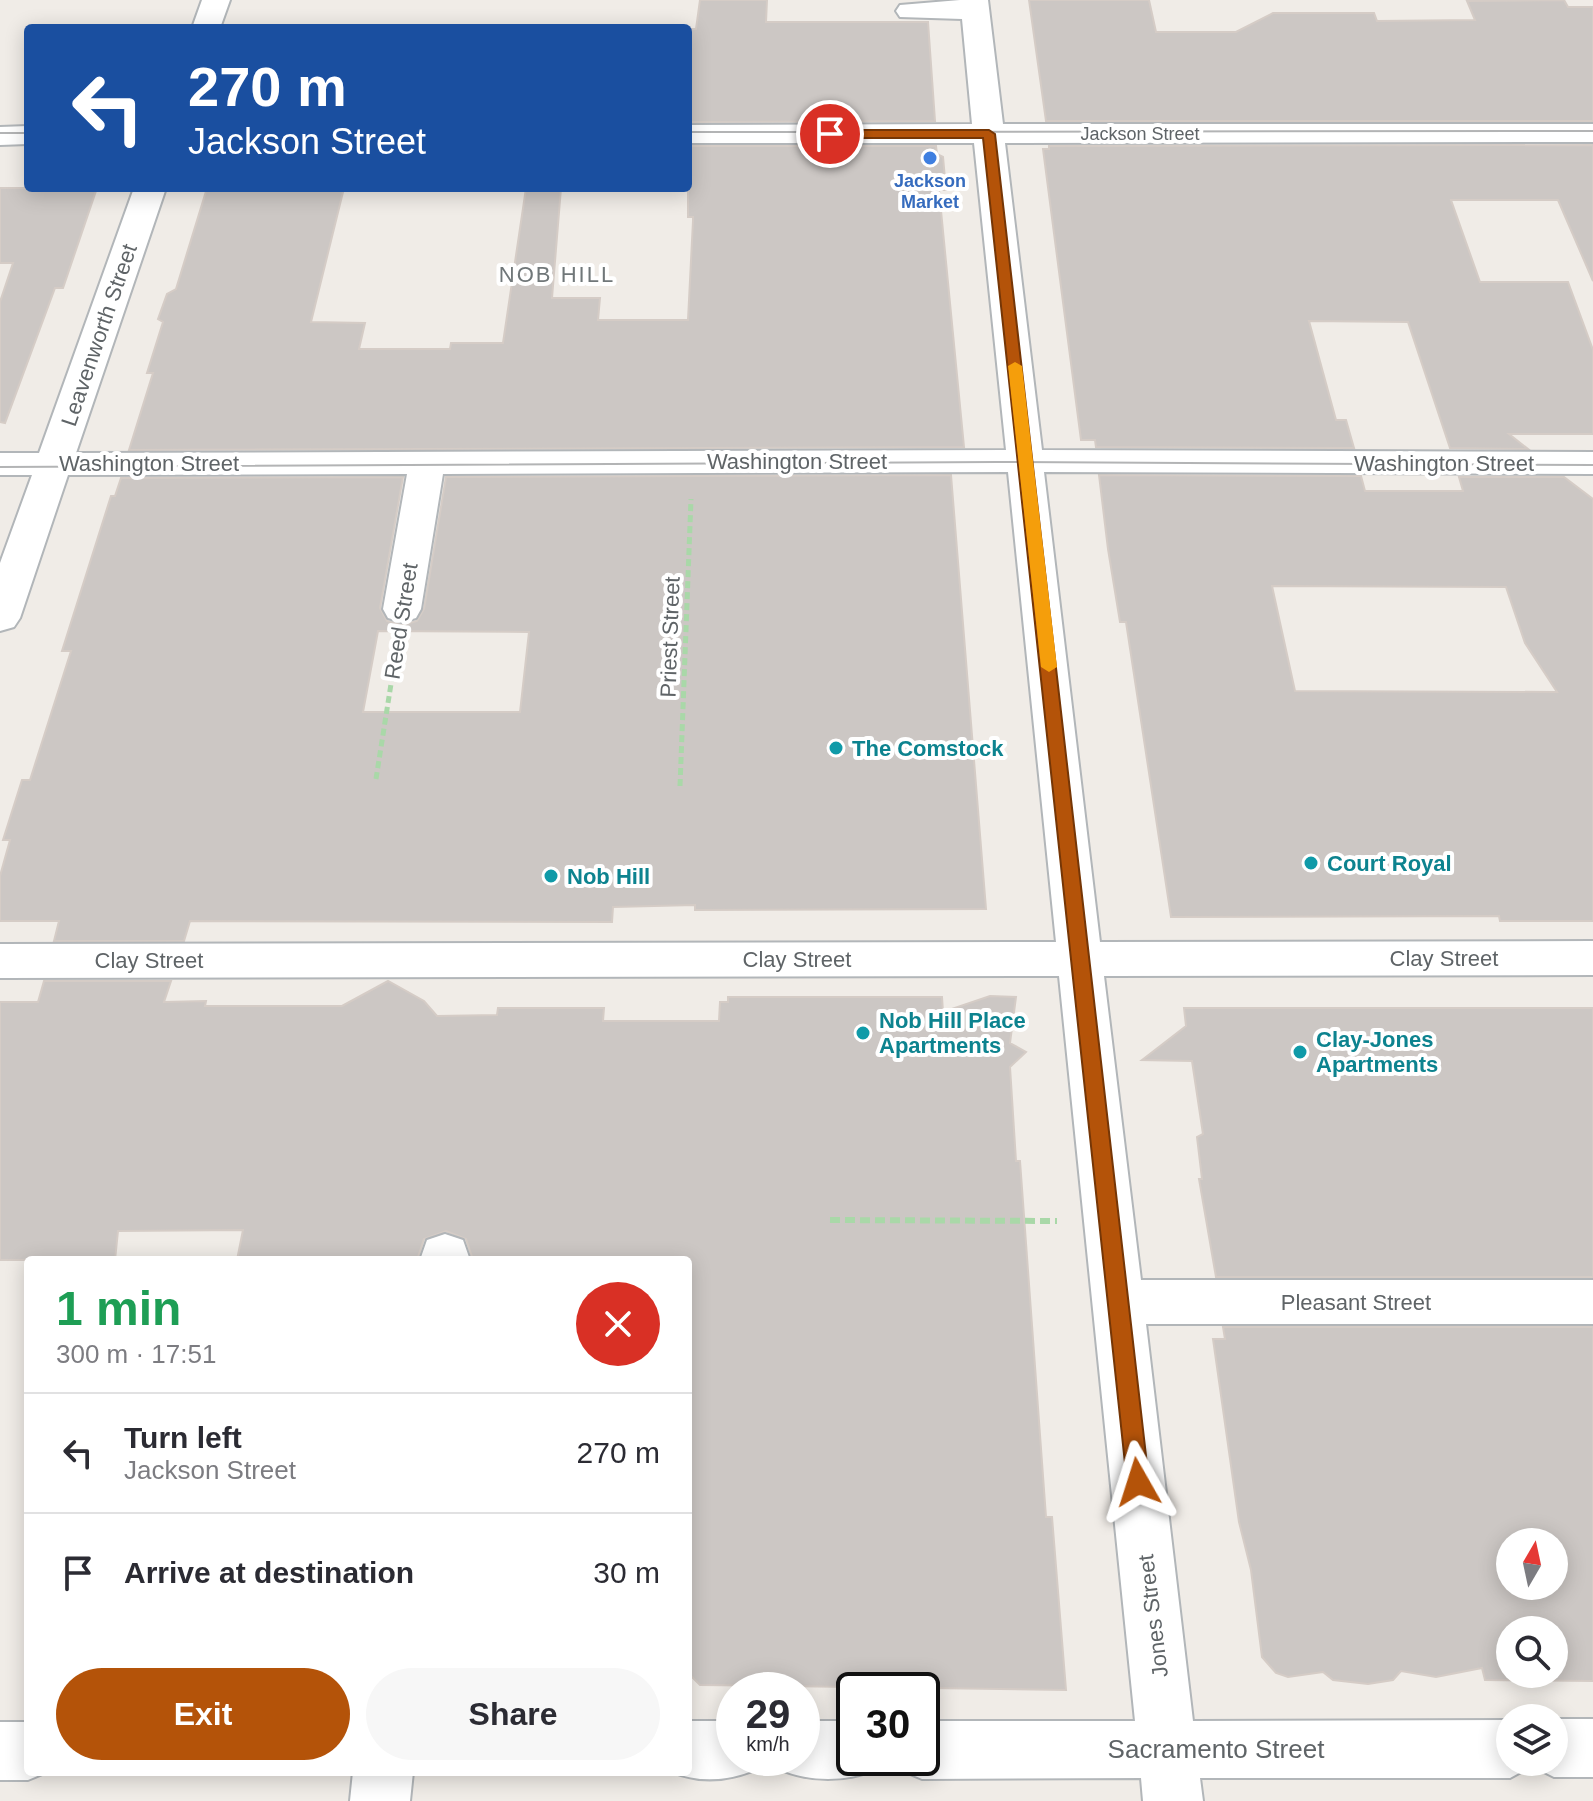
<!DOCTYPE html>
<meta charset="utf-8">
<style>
body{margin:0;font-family:Helvetica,sans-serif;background:#f7f7f7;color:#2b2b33;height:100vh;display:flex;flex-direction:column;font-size:30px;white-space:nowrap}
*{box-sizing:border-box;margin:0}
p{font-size:26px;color:#7c7c81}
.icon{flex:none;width:44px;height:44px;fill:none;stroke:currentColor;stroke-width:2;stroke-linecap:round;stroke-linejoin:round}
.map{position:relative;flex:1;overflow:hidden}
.panel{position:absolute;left:24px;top:1256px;width:668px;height:520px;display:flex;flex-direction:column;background:#fff;border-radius:8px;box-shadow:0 4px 20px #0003}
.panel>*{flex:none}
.banner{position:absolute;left:24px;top:24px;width:668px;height:168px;border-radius:8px;box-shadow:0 4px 20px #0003;background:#1a4fa0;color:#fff;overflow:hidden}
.needle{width:52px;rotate:9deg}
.buttons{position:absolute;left:1496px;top:1528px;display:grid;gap:16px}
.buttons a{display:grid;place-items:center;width:72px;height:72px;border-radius:50%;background:#fff;box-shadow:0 4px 20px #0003;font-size:40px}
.speed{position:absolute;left:716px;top:1672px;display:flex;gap:16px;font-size:40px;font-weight:700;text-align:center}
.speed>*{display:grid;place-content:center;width:104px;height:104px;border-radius:50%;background:#fff;box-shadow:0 4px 20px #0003;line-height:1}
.speed small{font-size:20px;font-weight:400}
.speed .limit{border:4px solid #111;border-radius:12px;background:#fff;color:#111}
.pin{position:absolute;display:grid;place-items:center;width:68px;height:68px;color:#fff;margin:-34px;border:4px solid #fff;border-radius:50%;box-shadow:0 2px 8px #0007}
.me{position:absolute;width:88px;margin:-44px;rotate:354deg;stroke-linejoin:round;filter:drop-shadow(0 0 6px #0008)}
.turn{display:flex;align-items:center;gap:28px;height:168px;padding:0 32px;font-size:36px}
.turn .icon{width:104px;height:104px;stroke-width:2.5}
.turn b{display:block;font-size:56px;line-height:68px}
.round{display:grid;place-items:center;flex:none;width:84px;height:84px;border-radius:42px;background:#f7f7f7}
.overview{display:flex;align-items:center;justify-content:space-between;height:136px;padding:0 32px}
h1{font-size:48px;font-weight:600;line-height:60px;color:#1e9e55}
.button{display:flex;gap:16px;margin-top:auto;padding:16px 32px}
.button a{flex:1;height:92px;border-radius:48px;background:#b45309;color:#fff;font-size:32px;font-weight:600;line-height:92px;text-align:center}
.button a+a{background:#f7f7f7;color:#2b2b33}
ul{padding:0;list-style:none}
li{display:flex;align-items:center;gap:24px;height:120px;padding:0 32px;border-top:2px solid #e1e1e2}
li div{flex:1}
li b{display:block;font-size:30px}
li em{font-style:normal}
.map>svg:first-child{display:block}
.building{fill:#ccc7c4;stroke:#d5ccc6;stroke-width:2;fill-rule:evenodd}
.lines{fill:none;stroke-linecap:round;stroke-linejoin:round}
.minor-casing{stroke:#b2b6b9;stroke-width:4}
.path-far1{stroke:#a9d8a8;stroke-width:5;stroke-dasharray:7 4;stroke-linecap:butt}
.path{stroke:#a9d8a8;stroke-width:6;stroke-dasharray:10 5;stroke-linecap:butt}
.minor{fill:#fff;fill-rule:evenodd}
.tram{stroke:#b3b4b5;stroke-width:2}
.route{fill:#b45309;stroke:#753606;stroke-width:2}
.slow{fill:#f59e0b}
.shop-dot{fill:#3f7fe0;stroke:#fff;stroke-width:3}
.culture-dot{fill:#0f9aa8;stroke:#fff;stroke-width:3}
.labels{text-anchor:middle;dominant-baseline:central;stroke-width:8;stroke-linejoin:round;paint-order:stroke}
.far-street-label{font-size:18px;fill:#5f6467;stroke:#fff}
.far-shop-label{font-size:18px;font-weight:bold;fill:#366cbe;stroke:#fff}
.far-quarter-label{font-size:22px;letter-spacing:2px;fill:#707779;stroke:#fff}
.street-label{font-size:22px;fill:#5f6467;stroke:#fff}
.culture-label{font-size:22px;font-weight:bold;fill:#0d838f;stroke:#fff;text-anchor:start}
.near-street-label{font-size:26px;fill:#5f6467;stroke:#fff}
</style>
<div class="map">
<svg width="1593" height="1801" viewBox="0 0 1593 1801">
<rect width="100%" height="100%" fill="#f0ece7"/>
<path class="building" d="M 700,0 L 767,0 L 766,22 L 928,22 L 935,121 L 688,122 L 688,29 L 696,29 Z
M 1029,0 L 1149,0 L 1156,32 L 1236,32 L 1273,13 L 1374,13 L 1377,21 L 1475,20 L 1467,1 L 1564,0 L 1568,7 L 1593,7 L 1593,121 L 1046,121 Z
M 1593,145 L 1593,281 L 1558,200 L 1451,200 L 1480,282 L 1568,282 L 1593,350 L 1593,434 L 1509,434 L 1528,449 L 1450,448 L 1408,322 L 1309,321 L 1336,420 L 1346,420 L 1354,448 L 1096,447 L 1095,440 L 1081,440 L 1043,149 L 1049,149 L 1049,146 Z
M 688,146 L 936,146 L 937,154 L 943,157 L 946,190 L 939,190 L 964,447 L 129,450 L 153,373 L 147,373 L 163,322 L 158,319 L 167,294 L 176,289 L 207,188 L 344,188 L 311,322 L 365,323 L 359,349 L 450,349 L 451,343 L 503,343 L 526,188 L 561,188 L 552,298 L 600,298 L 598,320 L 688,320 L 693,221 L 693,217 L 688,217 Z
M 0,188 L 97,188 L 63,288 L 55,288 L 5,423 L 0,422 L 0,302 L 13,263 L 0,263 Z
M 951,475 L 986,909 L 695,910 L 695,905 L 613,907 L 612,922 L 190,921 L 184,941 L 54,941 L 59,921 L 0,921 L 0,876 L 10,840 L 3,840 L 22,780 L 30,780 L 71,651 L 62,651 L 111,496 L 115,496 L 121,478 L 403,477 L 380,608 L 387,621 L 403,625 L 417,621 L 424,609 L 446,477 ZM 378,631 L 529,632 L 520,712 L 363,712 Z
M 1099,475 L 1361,476 L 1365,491 L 1463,491 L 1459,477 L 1564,477 L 1593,499 L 1593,921 L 1500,921 L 1499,916 L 1171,917 L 1126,622 L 1120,622 L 1108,549 ZM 1272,586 L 1506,587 L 1525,643 L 1557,692 L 1295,691 Z
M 44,981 L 171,981 L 164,1002 L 206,1001 L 205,1006 L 342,1006 L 388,981 L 424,1001 L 437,1016 L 497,1015 L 498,1008 L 604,1008 L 603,1021 L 719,1021 L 720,1002 L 728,1002 L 728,997 L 942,997 L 943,1012 L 990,996 L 1016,997 L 1010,1043 L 1026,1052 L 1010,1067 L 1016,1161 L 1020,1161 L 1046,1517 L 1052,1517 L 1066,1690 L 700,1685 L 688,1673 L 688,1260 L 473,1260 L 466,1239 L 446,1231 L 424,1239 L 417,1260 L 237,1260 L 243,1230 L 118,1231 L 115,1260 L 0,1260 L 0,1002 L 38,1002 Z
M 1184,1008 L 1593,1008 L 1593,1277 L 1216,1277 L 1199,1179 L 1202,1179 L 1197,1137 L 1203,1134 L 1192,1061 L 1142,1060 L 1186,1026 Z
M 1223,1327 L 1593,1327 L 1593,1681 L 1485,1680 L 1482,1668 L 1436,1677 L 1401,1671 L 1393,1680 L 1368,1684 L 1333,1680 L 1323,1672 L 1288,1677 L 1276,1673 L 1262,1657 L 1251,1570 L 1239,1522 L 1213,1339 L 1225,1339 ZM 1510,1542 L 1554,1542 L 1554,1586 L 1510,1586 ZM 1510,1630 L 1554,1630 L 1554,1674 L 1510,1674 Z"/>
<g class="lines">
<defs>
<path id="minor" d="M 202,0 L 230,0 L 220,28 L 192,28 Z
M 960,0 L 988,0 L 1003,124 L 1593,124 L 1593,142 L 1005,143 L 1042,450 L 1593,452 L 1593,474 L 1044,472 L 1100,942 L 1593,941 L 1593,975 L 1104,976 L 1141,1280 L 1593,1280 L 1593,1324 L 1146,1324 L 1193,1721 L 1510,1720 L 1510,1762 L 1554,1762 L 1554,1719 L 1593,1719 L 1593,1777 L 1554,1777 L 1532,1766 L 1510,1778 L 1200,1778 L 1203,1801 L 1143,1801 L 1141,1778 L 922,1779 L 901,1770 L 896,1758 L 922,1758 L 922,1721 L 1135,1721 L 1059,976 L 0,978 L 0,944 L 1056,942 L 1008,472 L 443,474 L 421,609 L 416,618 L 402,622 L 388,618 L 383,609 L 407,474 L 68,475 L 20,618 L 14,627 L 0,631 L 0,563 L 32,475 L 0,475 L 0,453 L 39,453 L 134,188 L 166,188 L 76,453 L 1006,450 L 974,143 L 688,143 L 688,125 L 972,124 L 962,19 L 900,17 L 896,11 L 900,5 Z
M 28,126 L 28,144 L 0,145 L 0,127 Z
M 445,1234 L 463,1240 L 470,1260 L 420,1260 L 427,1240 Z
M 688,1721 L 734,1721 L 734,1758 L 760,1758 L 755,1770 C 728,1781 699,1783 672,1772 L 688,1772 Z
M 802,1721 L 854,1721 L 854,1758 L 880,1758 L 875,1770 C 845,1782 811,1782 781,1770 L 776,1758 L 802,1758 Z
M 0,1722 L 28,1722 L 28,1772 L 47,1772 L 28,1780 L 0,1780 Z
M 353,1772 L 413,1772 L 410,1801 L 350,1801 Z"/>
</defs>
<use href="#minor" class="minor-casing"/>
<path class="path-far1" d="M 376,779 L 397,646
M 680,786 L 691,499"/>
<path class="path" d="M 830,1220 L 1057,1221"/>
<use href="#minor" class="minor"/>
<path class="tram" d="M 688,132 L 1593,131
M 0,133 L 28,133
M 0,467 L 996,462 L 1593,465"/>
</g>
<path class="route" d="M 989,130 L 995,134 L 1149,1482 L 1146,1490 L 1138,1492 L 1130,1490 L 1127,1482 L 983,138 L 830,138 L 824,134 L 830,130 Z"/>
<path class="slow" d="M 1015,362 L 1022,366 L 1057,667 L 1049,672 L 1041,667 L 1008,366 Z"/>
<circle class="shop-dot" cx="930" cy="158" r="8"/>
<g class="culture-dot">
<circle cx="836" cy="748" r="8"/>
<circle cx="1311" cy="863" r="8"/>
<circle cx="551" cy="876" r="8"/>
<circle cx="863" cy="1033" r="8"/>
<circle cx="1300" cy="1052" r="8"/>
</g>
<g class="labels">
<g class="far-street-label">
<text x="1140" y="134">Jackson Street</text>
</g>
<g class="far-shop-label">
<text x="930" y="181">Jackson<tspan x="930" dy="21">Market</tspan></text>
</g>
<g class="far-quarter-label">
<text x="557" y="274">NOB HILL</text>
</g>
<g class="street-label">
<text transform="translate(99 335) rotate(-71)">Leavenworth Street</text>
<text x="797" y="461">Washington Street</text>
<text x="149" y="463">Washington Street</text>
<text x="1444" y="463">Washington Street</text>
<text transform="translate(401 621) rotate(-81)">Reed Street</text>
<text transform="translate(670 637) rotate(-88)">Priest Street</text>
<text x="1444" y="958">Clay Street</text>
<text x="797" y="959">Clay Street</text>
<text x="149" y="960">Clay Street</text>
<text x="1356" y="1302">Pleasant Street</text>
<text transform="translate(1153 1616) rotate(-97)">Jones Street</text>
</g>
<g class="culture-label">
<text x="852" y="748">The Comstock</text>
<text x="1327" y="863">Court Royal</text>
<text x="567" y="876">Nob Hill</text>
<text x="879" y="1020">Nob Hill Place<tspan x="879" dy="25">Apartments</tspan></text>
<text x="1316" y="1039">Clay-Jones<tspan x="1316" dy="25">Apartments</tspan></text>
</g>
<g class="near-street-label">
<text x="1216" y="1749">Sacramento Street</text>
</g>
</g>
</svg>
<div class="buttons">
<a><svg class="needle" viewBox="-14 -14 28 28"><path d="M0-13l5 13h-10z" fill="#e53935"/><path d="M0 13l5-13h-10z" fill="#7c7c81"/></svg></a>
<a><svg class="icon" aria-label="search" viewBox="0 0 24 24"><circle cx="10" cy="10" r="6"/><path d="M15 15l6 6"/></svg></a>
<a><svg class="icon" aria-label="layers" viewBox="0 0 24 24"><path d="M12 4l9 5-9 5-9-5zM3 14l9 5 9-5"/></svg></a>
</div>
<div class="speed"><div>29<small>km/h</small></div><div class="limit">30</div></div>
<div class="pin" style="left:830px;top:134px;background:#d93025"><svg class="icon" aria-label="arrive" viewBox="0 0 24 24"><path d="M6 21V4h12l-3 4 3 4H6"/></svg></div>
<svg class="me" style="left:1138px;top:1482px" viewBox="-20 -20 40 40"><path d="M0-17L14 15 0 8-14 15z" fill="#b45309" stroke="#fff" stroke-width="4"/></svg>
<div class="banner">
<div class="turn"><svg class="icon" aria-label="left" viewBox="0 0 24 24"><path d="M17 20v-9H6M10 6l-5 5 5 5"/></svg><div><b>270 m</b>Jackson Street</div></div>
</div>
<section class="panel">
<div class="overview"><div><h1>1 min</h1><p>300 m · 17:51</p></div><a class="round" style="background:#d93025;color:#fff"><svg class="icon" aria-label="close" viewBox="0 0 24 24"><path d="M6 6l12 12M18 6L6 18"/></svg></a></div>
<ul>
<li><svg class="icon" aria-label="left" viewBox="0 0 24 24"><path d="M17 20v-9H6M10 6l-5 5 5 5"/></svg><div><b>Turn left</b><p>Jackson Street</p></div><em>270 m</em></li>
<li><svg class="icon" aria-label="arrive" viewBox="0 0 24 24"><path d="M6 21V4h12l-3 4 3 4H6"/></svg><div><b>Arrive at destination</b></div><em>30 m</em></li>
</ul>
<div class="button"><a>Exit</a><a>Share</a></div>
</section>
</div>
